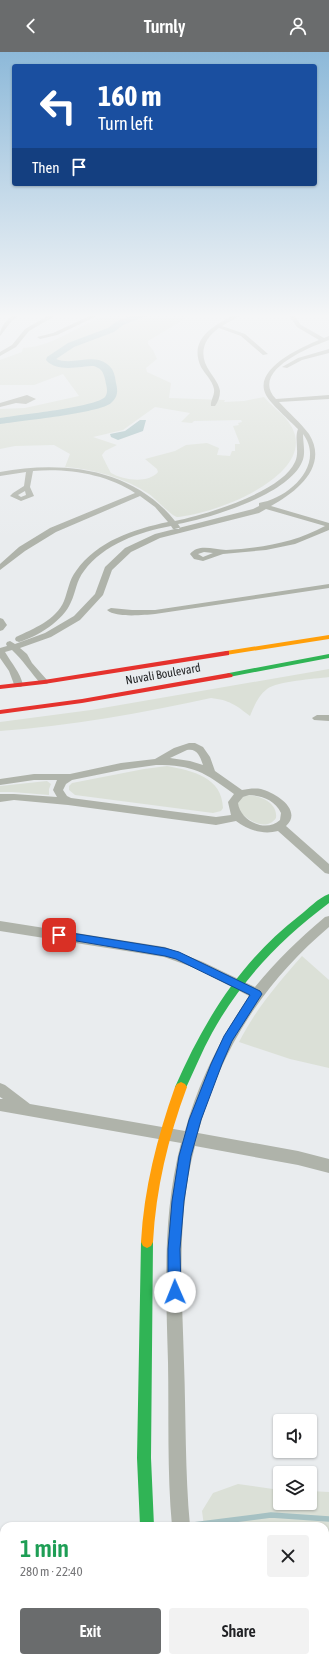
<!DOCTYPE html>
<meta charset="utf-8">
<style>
body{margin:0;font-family:"Asap Condensed",sans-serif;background:#f2f2f2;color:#202124;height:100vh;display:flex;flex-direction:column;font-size:15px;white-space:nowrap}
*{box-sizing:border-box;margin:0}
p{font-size:13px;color:#757577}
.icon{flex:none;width:22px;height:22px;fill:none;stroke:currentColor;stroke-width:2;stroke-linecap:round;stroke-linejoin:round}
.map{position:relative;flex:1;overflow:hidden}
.details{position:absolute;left:0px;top:1470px;width:329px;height:140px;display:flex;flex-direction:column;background:#fff;border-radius:12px 12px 0 0;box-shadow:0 1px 3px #0004}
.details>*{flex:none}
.banner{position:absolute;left:12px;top:12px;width:305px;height:122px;border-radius:4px;box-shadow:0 1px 3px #0004;background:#1a4fa0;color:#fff;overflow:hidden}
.controls{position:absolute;left:273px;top:1362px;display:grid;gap:8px}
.controls a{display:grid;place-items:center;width:44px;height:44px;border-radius:4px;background:#fff;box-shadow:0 1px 3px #0004;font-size:20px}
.pin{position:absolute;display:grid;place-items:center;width:34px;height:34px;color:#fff;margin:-17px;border-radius:8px;box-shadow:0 2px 6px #0006}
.me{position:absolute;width:44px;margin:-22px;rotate:359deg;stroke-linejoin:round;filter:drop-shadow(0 0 3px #0008)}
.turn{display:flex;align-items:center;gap:14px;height:84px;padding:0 20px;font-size:18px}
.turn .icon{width:52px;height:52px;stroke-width:2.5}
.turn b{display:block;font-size:28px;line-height:34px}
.then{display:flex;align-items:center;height:38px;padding:0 20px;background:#0003;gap:8px;font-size:15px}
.round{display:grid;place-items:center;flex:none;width:42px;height:42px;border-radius:4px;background:#f2f2f2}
.summary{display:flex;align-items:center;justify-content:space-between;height:68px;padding:0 20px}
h1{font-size:24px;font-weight:600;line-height:30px;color:#1e9e55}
.button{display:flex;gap:8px;margin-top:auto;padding:8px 20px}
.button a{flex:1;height:46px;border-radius:4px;background:#6a6c6d;color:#fff;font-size:16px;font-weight:600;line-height:46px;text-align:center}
.button a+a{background:#f2f2f2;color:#202124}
header{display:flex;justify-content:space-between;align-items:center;height:52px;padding:0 20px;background:#6a6c6d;color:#fff;font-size:18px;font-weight:600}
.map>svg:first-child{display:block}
.green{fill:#dbe0d7;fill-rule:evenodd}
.water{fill:#a6c1c3}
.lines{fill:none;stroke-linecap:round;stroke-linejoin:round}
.stream{stroke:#a6c1c3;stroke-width:5.5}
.river{fill:#a6c1c3;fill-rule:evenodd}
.street{fill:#afb3aa;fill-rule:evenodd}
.fast{fill:#30b455;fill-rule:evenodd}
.slow{fill:#ff9f0a;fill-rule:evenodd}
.jam{fill:#e5322d;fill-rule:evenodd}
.route{fill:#1a73e8;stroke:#114b97}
.labels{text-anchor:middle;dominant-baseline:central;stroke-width:4;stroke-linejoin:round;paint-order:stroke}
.street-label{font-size:12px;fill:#262728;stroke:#e8ecef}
</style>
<header><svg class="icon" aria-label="back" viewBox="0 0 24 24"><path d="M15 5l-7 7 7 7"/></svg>Turnly<svg class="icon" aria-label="person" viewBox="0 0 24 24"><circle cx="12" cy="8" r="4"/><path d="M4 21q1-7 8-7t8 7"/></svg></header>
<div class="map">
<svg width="329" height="1610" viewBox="0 0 329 1610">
<rect width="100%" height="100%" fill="#e9ecee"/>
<path class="green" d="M 115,262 L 193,262 L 148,289 L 148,292 L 153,298 L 157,307 L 146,316 L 147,320 L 171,331 L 169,346 L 225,348 L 224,350 L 244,349 L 264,345 C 274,357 289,365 294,380 C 311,427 210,463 177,465 C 170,463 156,447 149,442 C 125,426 93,417 65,415 L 70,402 L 54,393 L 15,394 L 0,397 L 0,357 L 25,356 L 79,344 L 63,322 L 34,333 L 0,333 L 0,308 L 22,300 L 23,296 C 56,295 82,268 115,262 ZM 155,355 L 190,361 L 181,370 L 192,371 L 194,369 L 241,368 L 242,370 L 238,371 L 239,373 L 233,374 L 240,392 L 235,392 L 235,399 L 232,399 L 230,404 L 217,403 L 219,396 L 207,391 L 186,393 L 175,399 L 145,407 L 157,417 L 158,420 C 148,432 123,428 111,421 C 110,419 102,404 102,403 L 105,399 L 117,393 L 93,385 L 123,378 Z
M 329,617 L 329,625 C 314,627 278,629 267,637 C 258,644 254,654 250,664 C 236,653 229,648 211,646 C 142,661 71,674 0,679 L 0,670 L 91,658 Z
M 167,714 C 193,719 222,725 223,756 L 221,759 L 213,761 L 75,743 L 69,738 L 69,734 L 72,731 L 144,717 Z
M 47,729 L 51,732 L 49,737 L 49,743 L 12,740 L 0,740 L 0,734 Z
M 248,743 C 261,744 278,751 276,766 C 265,781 246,767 237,757 L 238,747 Z
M 302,904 L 329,928 L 329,1016 L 290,1007 L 239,990 C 256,957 278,931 302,904 Z
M 238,1432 L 280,1438 L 280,1451 L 310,1451 L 310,1439 L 329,1440 L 329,1610 L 222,1610 L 221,1606 L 325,1606 L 325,1474 L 204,1474 L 202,1459 L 213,1441 Z
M 5,1606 L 68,1606 L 68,1610 L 3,1610 Z"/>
<path class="water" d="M 140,368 L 146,368 L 143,379 L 118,388 L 111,385 L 110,382 L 125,379 Z"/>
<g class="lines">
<path class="stream" d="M 185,1474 L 271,1463 L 329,1467
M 35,1610 L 37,1606"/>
<path class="river" d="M 137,262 L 152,262 L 123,273 L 114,280 L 74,295 L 56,307 C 72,314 93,301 107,312 C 114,317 115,324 116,331 C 118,339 118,345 111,351 C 100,361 20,369 0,372 L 0,366 C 18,363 96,355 105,345 C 109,340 106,333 105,327 C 103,320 102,317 94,314 C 80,314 57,321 46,308 L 47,305 L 68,291 L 108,276 L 117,269 Z"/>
<path class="street" d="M 14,262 L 20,262 L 11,270 L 0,284 C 0,274 7,268 14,262 Z
M 51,262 L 58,262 L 29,279 L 16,295 L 0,304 L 0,300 L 12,293 L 25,277 Z
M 94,262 L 101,262 L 57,283 L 40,287 L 37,285 L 53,281 Z
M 236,262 L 243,262 L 222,274 L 245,282 L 268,302 L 263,303 L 241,284 L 219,276 C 203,287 198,303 210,320 C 214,326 219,332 220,339 C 220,345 218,350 215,354 L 211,354 C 210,349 215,343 214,337 C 212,328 205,322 201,315 C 188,287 214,273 236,262 Z
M 288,262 L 293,262 L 301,273 L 324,286 L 329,284 L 329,288 C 310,295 249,319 276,347 L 329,343 L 329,347 L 279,350 C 289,361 300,370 309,382 C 329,414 297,440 271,454 L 329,471 L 329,478 L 295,492 L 266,498 L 223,502 L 203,509 L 194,507 L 190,502 C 199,491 214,498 226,498 C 260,496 294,491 325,474 L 266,457 L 259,461 L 160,486 L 131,500 L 112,518 L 103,543 L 80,568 L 51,585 L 20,596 L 27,602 L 32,611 L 47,628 L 49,630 L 47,632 L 41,632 C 31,621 23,608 12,598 L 5,600 C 12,612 20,620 23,633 L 21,635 L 15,635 L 9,619 L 0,606 L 0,596 L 7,594 L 6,592 L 7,590 L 10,589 L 15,592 L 45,581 L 74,564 L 95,542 L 105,515 L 125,496 L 155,482 L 253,457 L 259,454 L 259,451 C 288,447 326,413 303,382 C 303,391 306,402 302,410 C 288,443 210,466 178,472 L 180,475 L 179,477 L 173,477 L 171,474 C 139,480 104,492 84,519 C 76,529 76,540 71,550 C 64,568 37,585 19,590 L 16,589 L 15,587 L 16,585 C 33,577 56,568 64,549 C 68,539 69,528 76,519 C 97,489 134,477 168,470 L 155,455 L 140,444 L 56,480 L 25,499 L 0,518 L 0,512 L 19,495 L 50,476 L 135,441 C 107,422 67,416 33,419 L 30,435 L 34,444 L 21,449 L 10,444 L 13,441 L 24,434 L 26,420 L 0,424 L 0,420 C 62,408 133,416 175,469 C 205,463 282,440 295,410 C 300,400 294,387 298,377 C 290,369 270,351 266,343 C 252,317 302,295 319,288 L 297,275 ZM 25,439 L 26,443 L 21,445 L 18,443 ZM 204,500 L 213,501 L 203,505 L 198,502 Z
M 329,297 L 329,301 L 302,308 L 287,316 L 282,315 L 298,306 Z
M 27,343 L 36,347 L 26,352 L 16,351 L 0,355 L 0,351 Z
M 329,532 L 329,536 L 155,562 C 143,563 116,566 107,558 L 111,556 L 132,558 L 155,558 Z
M 0,566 L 3,567 L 7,573 L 3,578 L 0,579 Z
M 317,663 L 329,663 L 329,669 L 314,668 L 312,666 Z
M 189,691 L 195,691 L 203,695 L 210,705 L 215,719 L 242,738 C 248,737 254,736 261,737 C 276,741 303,758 286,774 L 329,812 L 329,822 L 325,821 L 278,779 C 263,783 248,778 236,769 L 216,773 L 68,753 L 14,748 L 0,750 L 0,742 L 14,742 L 57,745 L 53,738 L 57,728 L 34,728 L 0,733 L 0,727 L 34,722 L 70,722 L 121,711 L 155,707 L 174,696 ZM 187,698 C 197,696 200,704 203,713 L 190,709 L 170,706 ZM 156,713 C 194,713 204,720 234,742 L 228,750 L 231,763 L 216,765 L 71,746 L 67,744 L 63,738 L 66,732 L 72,728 L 121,718 ZM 249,743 C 262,744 275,748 281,761 L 280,768 C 266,781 240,769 238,751 L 243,745 Z
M 329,864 L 329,875 C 264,930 220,998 198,1081 L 298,1099 L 329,1107 L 329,1121 L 298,1113 L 195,1094 C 176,1165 182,1238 184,1311 C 186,1365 185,1420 190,1474 L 172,1474 C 167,1419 169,1365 168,1310 C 166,1237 162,1163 181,1091 L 0,1059 L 0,1047 L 3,1047 L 0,1045 L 0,1031 L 5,1033 L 30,1052 L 185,1079 C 198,1030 221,986 249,944 L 195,916 L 164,905 L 0,879 L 0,869 L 165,895 L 203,910 L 255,935 C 276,909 299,887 325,865 Z
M 155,1606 L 175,1606 L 176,1610 L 156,1610 Z
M 194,1606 L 214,1606 L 215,1610 L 195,1610 Z"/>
<path class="fast" d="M 329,602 L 329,606 L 229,625 L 225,623 L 229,621 Z
M 329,842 L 329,851 C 281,887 241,928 212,981 C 202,999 194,1019 185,1038 L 181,1040 L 177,1038 L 175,1035 C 205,967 240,910 299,864 C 308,857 318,846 329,842 Z
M 147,1184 L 151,1186 L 153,1190 L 151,1406 L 154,1474 L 140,1474 L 137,1406 L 141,1190 L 143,1186 Z"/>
<path class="slow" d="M 329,583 L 329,587 L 226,603 L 222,601 L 226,599 Z
M 181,1030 L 185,1032 L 187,1035 C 168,1086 156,1136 153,1190 L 151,1194 L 147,1196 L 143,1194 L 141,1190 C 144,1136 157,1086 175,1035 L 177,1032 Z"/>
<path class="jam" d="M 226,599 L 229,599 L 229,603 L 44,632 L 0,637 L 0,633 L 44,628 Z
M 229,621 L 233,623 L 232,625 L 82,651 L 0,662 L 0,658 L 82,647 Z"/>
</g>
<linearGradient id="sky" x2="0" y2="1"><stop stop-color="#8db9d9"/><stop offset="0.54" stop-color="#f5f6f7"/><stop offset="1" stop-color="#f5f6f7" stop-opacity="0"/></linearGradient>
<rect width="329" height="488" fill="url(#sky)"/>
<path class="route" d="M 59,879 L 165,896 L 179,900 L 260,939 L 262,942 L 232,989 L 222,1012 L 201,1068 L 191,1104 L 184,1149 L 180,1197 L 181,1240 L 179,1245 L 175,1247 L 170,1245 L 168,1240 L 168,1197 L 172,1149 L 179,1104 L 189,1068 L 211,1012 L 224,984 L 250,943 L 176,907 L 165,904 L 59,886 L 55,885 L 54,883 L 55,880 Z"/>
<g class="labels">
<g class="street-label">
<text transform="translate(163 622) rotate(-10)">Nuvali Boulevard</text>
</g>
</g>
</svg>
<div class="controls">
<a><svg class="icon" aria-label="sound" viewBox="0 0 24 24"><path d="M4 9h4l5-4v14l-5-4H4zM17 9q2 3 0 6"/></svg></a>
<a><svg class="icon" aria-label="layers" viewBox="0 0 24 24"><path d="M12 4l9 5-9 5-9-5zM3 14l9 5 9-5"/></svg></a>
</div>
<div class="pin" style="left:59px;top:883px;background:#d93025"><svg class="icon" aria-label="arrive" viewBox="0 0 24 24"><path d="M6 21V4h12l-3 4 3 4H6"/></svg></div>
<svg class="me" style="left:175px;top:1240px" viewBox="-20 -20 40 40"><circle r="19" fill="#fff"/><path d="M0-13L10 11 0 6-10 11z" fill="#1a73e8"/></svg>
<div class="banner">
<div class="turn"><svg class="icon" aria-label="left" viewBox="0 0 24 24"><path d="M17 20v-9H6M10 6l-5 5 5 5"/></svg><div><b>160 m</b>Turn left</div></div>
<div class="then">Then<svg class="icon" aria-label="arrive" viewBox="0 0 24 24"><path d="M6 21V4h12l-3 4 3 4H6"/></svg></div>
</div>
<section class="details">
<div class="summary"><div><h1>1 min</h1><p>280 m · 22:40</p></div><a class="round"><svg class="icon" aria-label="close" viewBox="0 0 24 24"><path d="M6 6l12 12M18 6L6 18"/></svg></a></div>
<div class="button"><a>Exit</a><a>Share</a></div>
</section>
</div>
